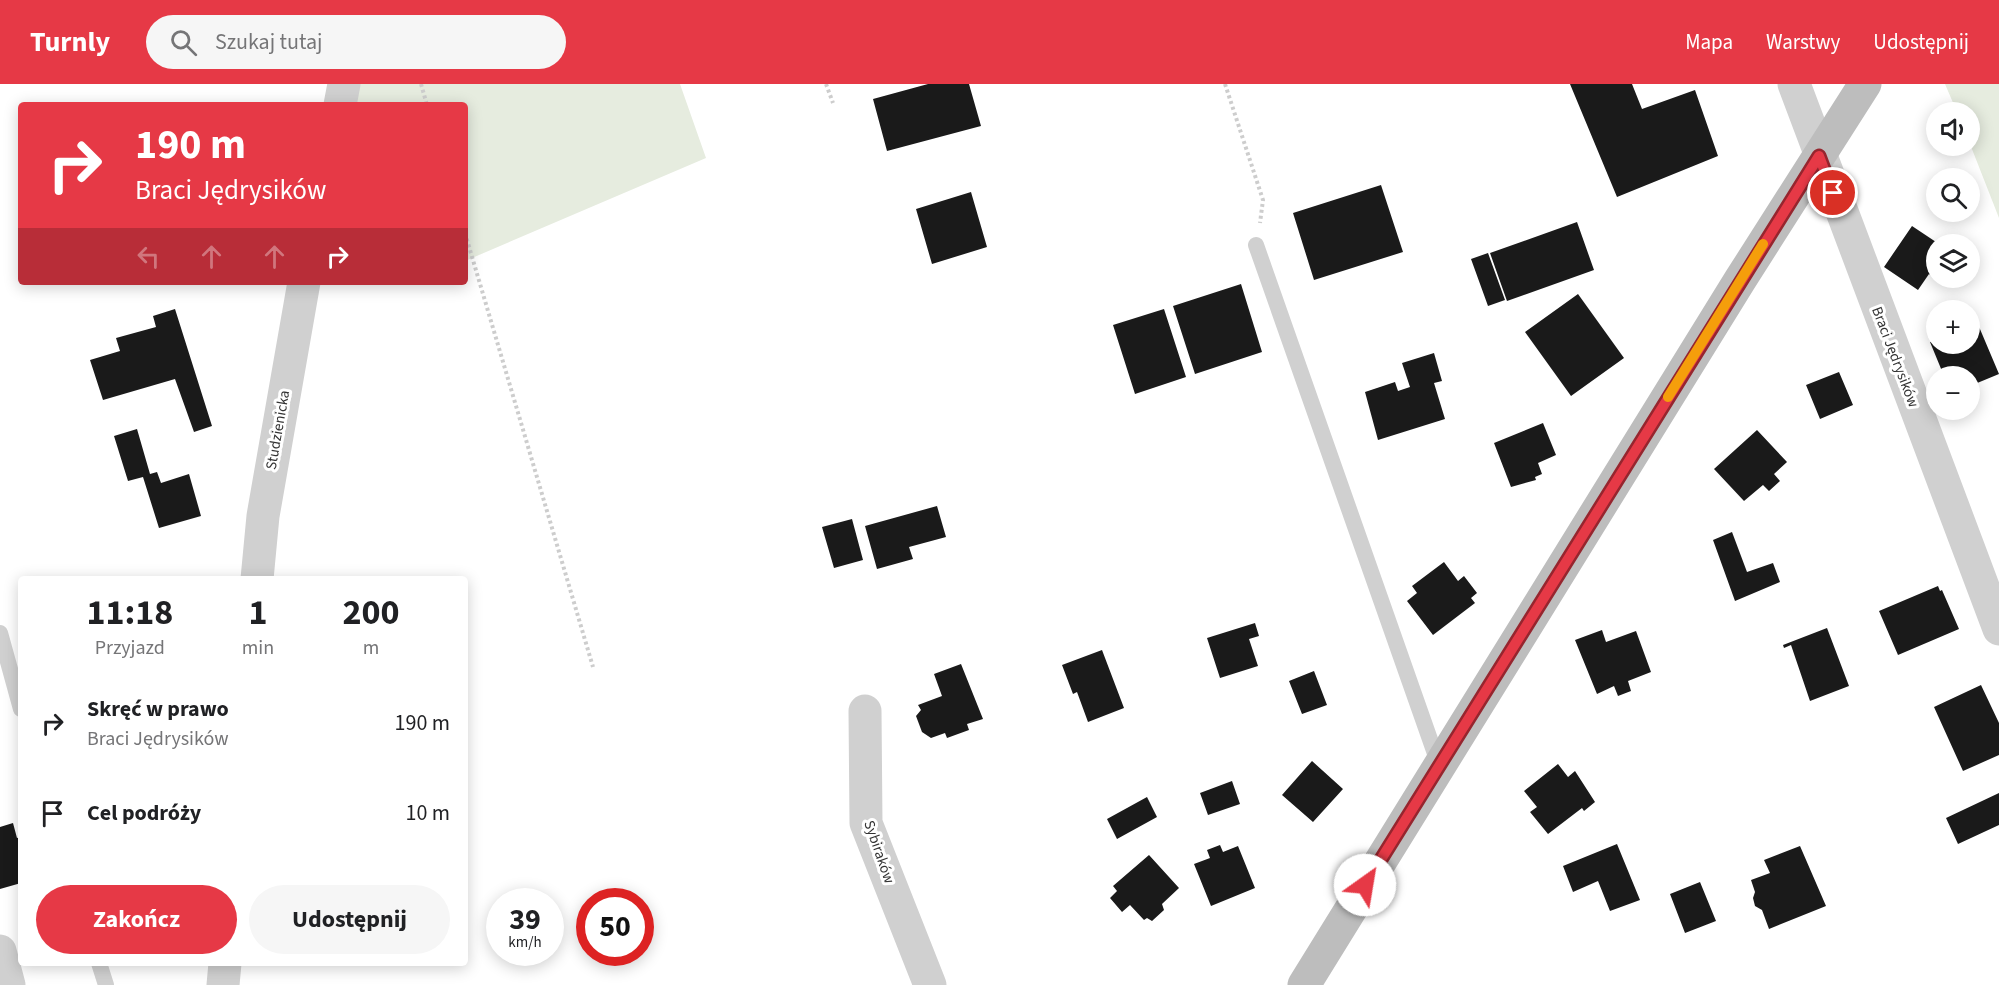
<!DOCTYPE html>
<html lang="pl">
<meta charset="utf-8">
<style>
body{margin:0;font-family:"Source Sans 3",sans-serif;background:#f6f6f6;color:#202124;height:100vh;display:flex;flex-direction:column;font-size:22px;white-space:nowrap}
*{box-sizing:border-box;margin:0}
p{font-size:20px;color:#757577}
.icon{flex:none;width:33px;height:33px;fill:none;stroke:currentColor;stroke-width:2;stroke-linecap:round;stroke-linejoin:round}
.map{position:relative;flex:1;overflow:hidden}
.drawer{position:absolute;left:18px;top:492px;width:450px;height:390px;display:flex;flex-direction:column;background:#fff;border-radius:6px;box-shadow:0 3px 15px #0003}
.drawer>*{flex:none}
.hud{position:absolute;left:18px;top:18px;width:450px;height:183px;border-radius:6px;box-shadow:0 3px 15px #0003;background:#e63946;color:#fff;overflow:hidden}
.tools{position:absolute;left:1926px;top:18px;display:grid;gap:12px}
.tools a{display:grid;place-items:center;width:54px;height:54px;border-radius:50%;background:#fff;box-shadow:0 3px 15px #0003;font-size:30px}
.speed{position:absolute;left:486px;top:804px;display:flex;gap:12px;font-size:30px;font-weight:700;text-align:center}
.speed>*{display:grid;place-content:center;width:78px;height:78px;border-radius:50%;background:#fff;box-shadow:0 3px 15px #0003;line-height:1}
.speed small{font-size:15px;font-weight:400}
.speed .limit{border:9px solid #d22;background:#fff;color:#111}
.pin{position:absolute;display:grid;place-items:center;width:51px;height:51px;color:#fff;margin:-26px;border:3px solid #fff;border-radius:50%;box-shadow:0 2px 6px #0007}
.me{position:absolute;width:66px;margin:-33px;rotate:32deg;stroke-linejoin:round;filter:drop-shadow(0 0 4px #0008)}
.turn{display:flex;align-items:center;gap:21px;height:126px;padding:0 18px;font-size:27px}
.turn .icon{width:78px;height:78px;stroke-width:2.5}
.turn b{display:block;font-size:42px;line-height:51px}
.lanes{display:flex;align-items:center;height:57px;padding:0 18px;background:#0003;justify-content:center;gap:30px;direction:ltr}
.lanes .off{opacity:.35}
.eta{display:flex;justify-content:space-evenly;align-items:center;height:102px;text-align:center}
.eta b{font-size:36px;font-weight:700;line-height:42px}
.primary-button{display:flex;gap:12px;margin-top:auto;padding:12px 18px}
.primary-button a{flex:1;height:69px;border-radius:36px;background:#e63946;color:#fff;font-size:24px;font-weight:700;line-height:69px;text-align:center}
.primary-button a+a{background:#f6f6f6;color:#202124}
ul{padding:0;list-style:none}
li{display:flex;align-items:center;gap:18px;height:90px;padding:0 18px}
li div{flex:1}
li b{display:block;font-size:22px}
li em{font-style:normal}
header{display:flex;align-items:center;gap:36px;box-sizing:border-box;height:84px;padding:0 30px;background:#e63946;color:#fff}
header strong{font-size:28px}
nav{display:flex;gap:33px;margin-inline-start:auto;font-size:21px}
.search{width:420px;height:54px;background:#f6f6f6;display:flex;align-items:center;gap:15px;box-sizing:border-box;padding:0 21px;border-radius:33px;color:#757577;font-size:22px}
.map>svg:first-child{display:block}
.green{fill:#e6ecdf}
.building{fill:#1a1a1a}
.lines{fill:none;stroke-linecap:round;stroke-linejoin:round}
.path{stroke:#cdcdcd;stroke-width:4;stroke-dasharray:3 3;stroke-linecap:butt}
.service{stroke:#d0d0d0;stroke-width:16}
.minor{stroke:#d0d0d0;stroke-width:33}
.secondary{stroke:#bdbdbd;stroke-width:33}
.route-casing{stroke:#96252e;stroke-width:15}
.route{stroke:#e63946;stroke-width:10}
.slow{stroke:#f59e0b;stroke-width:10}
.labels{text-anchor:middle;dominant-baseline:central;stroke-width:6;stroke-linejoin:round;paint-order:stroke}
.street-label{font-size:15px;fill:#333;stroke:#fff}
</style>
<header>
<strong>Turnly</strong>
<div class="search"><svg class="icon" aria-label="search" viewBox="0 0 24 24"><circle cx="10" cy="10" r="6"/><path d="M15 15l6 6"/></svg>Szukaj tutaj</div>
<nav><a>Mapa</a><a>Warstwy</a><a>Udostępnij</a></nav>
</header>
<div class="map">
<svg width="1999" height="901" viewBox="0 0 1999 901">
<rect width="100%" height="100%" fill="#fff"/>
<path class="green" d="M 351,0 L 680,0 L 706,74 L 465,177 L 465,21 L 347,21 Z
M 1945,0 L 1999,0 L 1999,134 L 1970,60 L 1970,28 L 1957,28 Z"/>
<path class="building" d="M 928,0 L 969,0 L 981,42 L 887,67 L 873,15 Z
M 1570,0 L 1632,0 L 1642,25 L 1695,6 L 1718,72 L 1617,113 Z
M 1381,101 L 1403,168 L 1314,196 L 1293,129 Z
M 971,108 L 987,163 L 932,180 L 916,125 Z
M 1577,138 L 1594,186 L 1507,217 L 1490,169 Z
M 1912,142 L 1939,160 L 1936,160 L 1936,195 L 1929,190 L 1918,206 L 1884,183 Z
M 1488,169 L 1505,216 L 1488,222 L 1471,175 Z
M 1241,200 L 1262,268 L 1195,290 L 1173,222 Z
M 1578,210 L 1624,274 L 1571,312 L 1525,248 Z
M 175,225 L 212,342 L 194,348 L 175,295 L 103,316 L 90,276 L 120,267 L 116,254 L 156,243 L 153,232 Z
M 1164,225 L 1186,293 L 1135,310 L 1113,241 Z
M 1977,238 L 1999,290 L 1970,302 L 1970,292 L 1944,292 L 1930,258 L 1936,256 L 1936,260 L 1970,260 L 1970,241 Z
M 1434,269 L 1442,297 L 1434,299 L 1445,335 L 1378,356 L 1365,308 L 1395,298 L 1398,307 L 1410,303 L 1402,279 Z
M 1839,288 L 1853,321 L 1820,335 L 1806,301 Z
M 1543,339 L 1556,371 L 1538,379 L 1542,390 L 1535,393 L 1536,396 L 1511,403 L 1494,359 Z
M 137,345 L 150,390 L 157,388 L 161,399 L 189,390 L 201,432 L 159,444 L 143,393 L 128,397 L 114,352 Z
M 1757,346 L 1787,378 L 1774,390 L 1780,397 L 1769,407 L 1763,401 L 1744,417 L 1714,385 Z
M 937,422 L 946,453 L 909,463 L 913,475 L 877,485 L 865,442 Z
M 852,435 L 863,476 L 834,484 L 822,443 Z
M 1732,448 L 1747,488 L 1773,479 L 1780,498 L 1735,517 L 1713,456 Z
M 1444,478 L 1458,497 L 1464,492 L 1477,509 L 1471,514 L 1475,519 L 1433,551 L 1407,517 L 1417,509 L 1412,502 Z
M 1938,502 L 1940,507 L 1942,506 L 1959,545 L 1898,571 L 1879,527 Z
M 1255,539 L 1259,552 L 1249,555 L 1258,582 L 1220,594 L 1207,554 Z
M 1827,544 L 1849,602 L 1810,617 L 1791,561 L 1784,564 L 1783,561 Z
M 1602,546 L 1606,558 L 1636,547 L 1651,588 L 1628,597 L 1631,607 L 1618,612 L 1614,602 L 1597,610 L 1575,556 Z
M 1102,566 L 1124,624 L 1088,638 L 1077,608 L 1073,610 L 1062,581 Z
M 961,580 L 983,635 L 967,640 L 969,646 L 947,654 L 945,649 L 931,654 L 922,648 L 916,632 L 921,626 L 918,621 L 942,612 L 934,590 Z
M 1314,587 L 1327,621 L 1302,630 L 1289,597 Z
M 1981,601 L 1999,639 L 1999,671 L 1963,687 L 1934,623 Z
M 1312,677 L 1343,705 L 1313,738 L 1282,711 Z
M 1558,680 L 1568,693 L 1575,687 L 1595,718 L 1584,727 L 1582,724 L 1548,750 L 1530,728 L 1537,723 L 1524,707 Z
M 1232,697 L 1240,720 L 1208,731 L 1200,709 Z
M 1999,709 L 1999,741 L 1958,760 L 1946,734 Z
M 1147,713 L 1157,733 L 1117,755 L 1107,735 Z
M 13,739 L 17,754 L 21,753 L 21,799 L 0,805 L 0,743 Z
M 1617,760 L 1640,816 L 1610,827 L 1598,797 L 1573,808 L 1563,782 Z
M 1220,761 L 1223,768 L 1238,762 L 1255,804 L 1211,822 L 1194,780 L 1210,774 L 1207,766 Z
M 1800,762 L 1826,822 L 1769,845 L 1762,826 L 1755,822 L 1753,814 L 1755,808 L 1751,796 L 1770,789 L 1764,776 Z
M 1149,771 L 1179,804 L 1162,820 L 1164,826 L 1152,837 L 1147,834 L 1144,836 L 1130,821 L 1122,828 L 1110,814 L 1117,807 L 1113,802 Z
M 1700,798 L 1716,837 L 1685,849 L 1670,810 Z"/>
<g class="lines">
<path class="path" d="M 421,0 L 427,21
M 826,0 L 833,19
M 1225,0 L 1263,116 L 1260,139
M 465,149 L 593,583"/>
<path class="service" d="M 1256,161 L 1439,681
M 0,549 L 21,625
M 99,879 L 106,901"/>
<path class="minor" d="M 1794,0 L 1999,545
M 340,21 L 344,0
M 257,495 L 263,432 L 304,198
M 865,627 L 866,739 L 930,901
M 0,867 L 9,901
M 223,901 L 225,879"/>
<path class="secondary" d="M 1304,901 L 1740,196 L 1865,0"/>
</g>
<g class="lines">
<defs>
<path id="route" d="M 1365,801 L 1819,72 L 1833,109"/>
</defs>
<use href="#route" class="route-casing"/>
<use href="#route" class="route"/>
<path class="slow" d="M 1668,313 L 1763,160"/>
</g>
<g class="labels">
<g class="street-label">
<text transform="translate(1895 273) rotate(69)">Braci Jędrysików</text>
<text transform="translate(278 346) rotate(-80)">Studzienicka</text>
<text transform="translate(879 768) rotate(71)">Sybiraków</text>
</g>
</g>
</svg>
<div class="tools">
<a><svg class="icon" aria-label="sound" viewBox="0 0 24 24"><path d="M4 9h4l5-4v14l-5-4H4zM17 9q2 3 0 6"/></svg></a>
<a><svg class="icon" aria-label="search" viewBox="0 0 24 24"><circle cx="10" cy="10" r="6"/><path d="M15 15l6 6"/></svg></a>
<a><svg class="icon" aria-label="layers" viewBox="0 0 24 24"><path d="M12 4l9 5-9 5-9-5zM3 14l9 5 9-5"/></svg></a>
<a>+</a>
<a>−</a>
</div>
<div class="speed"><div>39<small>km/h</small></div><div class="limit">50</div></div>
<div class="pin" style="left:1833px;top:109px;background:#d93025"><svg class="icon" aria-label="arrive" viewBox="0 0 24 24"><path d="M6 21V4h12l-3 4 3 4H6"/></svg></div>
<svg class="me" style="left:1365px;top:801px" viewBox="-20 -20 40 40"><circle r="19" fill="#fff"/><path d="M0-13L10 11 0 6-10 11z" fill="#e63946"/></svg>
<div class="hud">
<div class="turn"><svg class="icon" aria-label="right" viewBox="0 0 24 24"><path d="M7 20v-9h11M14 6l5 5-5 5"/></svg><div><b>190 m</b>Braci Jędrysików</div></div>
<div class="lanes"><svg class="icon off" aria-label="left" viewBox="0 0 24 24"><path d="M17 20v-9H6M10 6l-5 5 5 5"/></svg><svg class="icon off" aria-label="ahead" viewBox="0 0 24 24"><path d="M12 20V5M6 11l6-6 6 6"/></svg><svg class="icon off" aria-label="ahead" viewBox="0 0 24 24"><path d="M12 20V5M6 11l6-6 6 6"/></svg><svg class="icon" aria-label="right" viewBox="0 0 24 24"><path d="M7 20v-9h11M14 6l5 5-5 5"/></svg></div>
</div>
<section class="drawer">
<div class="eta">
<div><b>11:18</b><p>Przyjazd</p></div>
<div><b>1</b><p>min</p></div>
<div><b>200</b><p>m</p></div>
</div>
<ul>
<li><svg class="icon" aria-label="right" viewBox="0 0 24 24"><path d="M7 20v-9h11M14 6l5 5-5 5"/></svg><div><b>Skręć w prawo</b><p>Braci Jędrysików</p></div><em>190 m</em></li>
<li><svg class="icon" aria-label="arrive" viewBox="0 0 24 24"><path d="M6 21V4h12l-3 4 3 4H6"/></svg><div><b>Cel podróży</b></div><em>10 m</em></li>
</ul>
<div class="primary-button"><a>Zakończ</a><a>Udostępnij</a></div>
</section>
</div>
